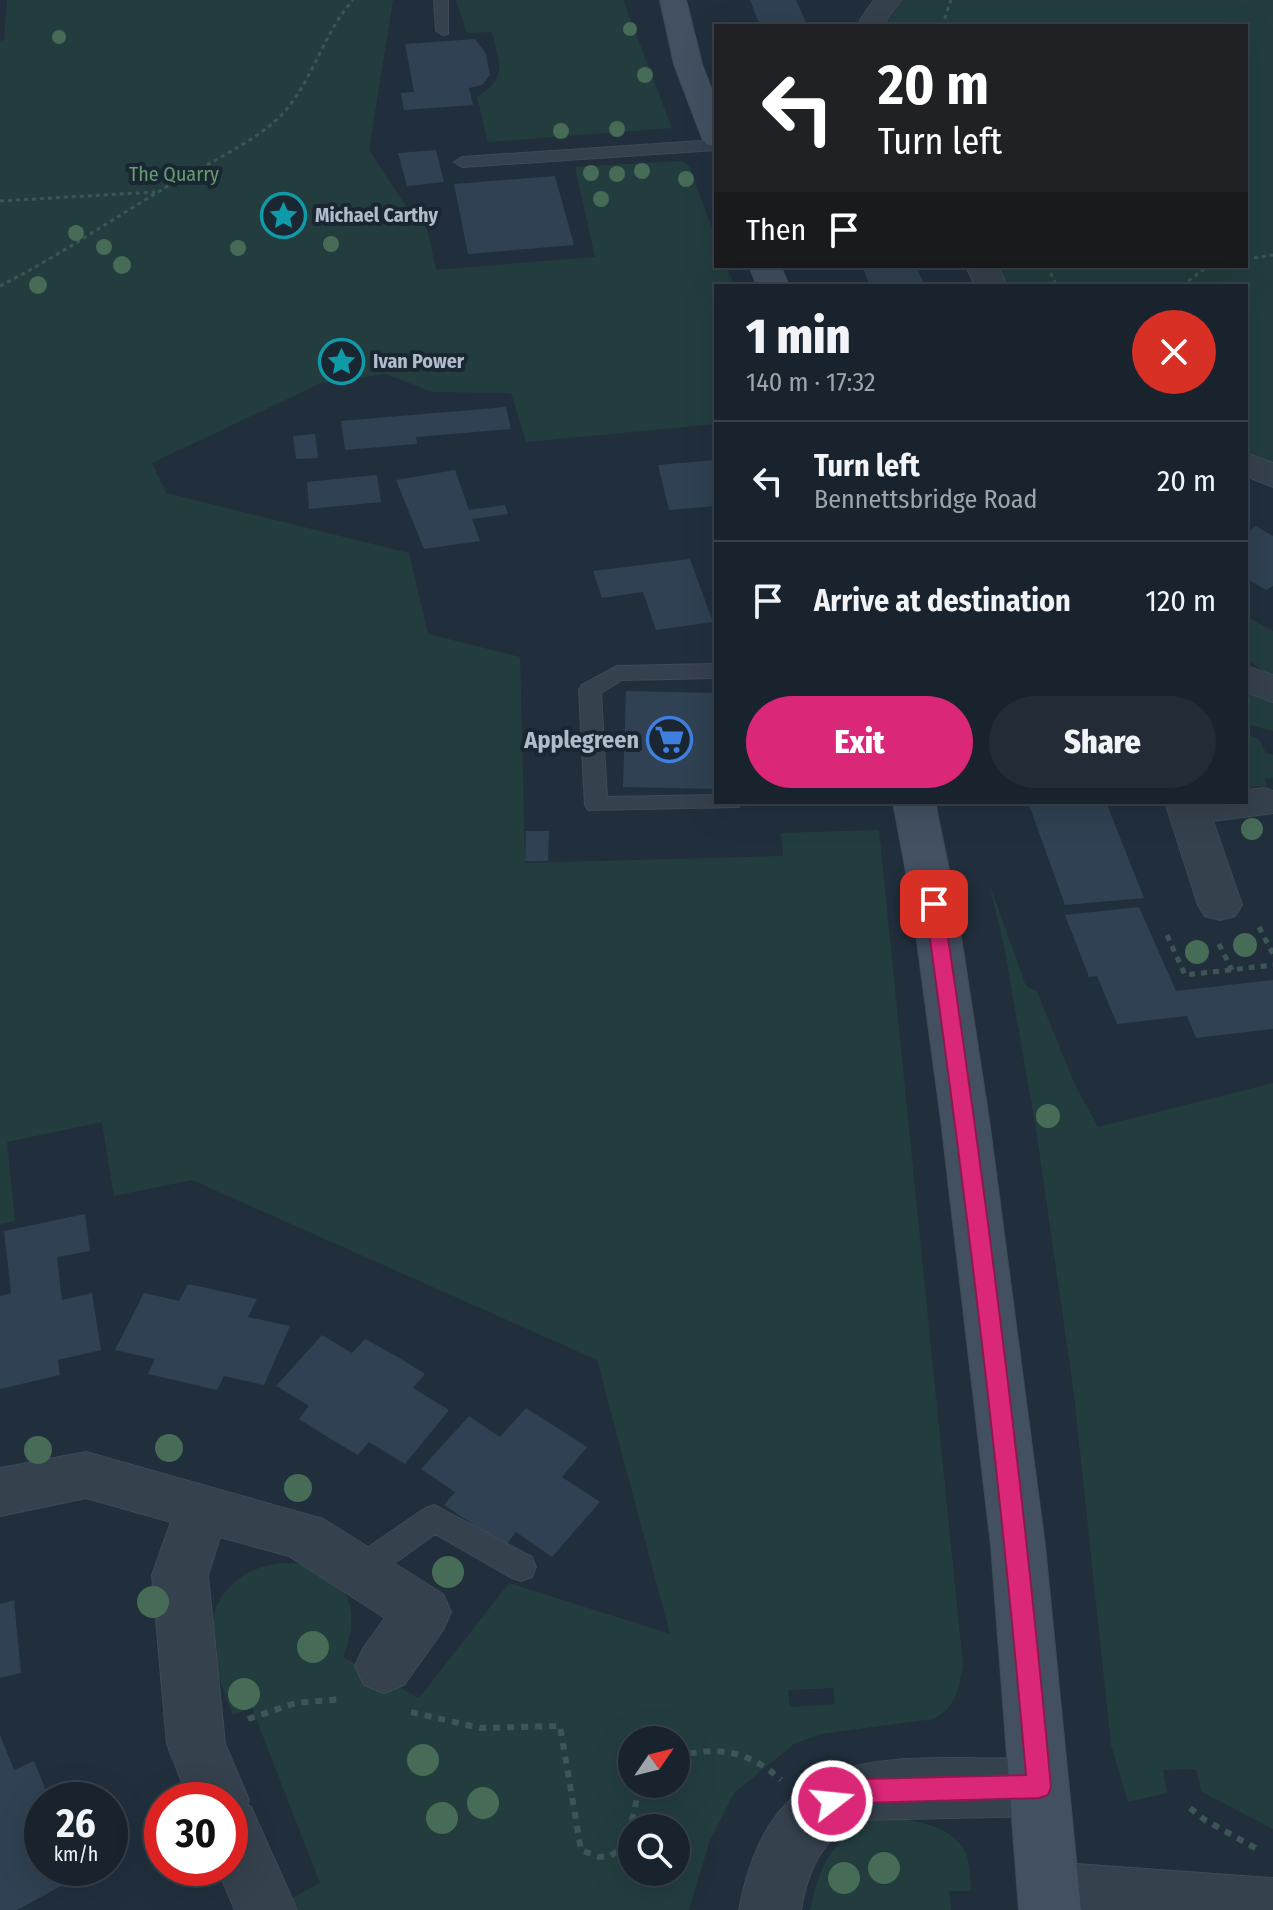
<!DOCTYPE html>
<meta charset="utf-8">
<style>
body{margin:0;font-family:"Fira Sans Condensed",sans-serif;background:#222b36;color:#f1f3f6;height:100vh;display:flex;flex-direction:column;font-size:30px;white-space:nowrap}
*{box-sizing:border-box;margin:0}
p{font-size:26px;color:#9fa4aa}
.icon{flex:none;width:44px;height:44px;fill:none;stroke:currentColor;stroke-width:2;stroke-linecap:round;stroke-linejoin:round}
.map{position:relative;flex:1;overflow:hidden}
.details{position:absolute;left:714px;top:284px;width:534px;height:520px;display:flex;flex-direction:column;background:#19232e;border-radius:0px;box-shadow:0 8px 32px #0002,0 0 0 2px #37404a}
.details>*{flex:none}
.banner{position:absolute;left:714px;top:24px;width:534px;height:244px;border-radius:0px;box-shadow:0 8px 32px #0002,0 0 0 2px #37404a;background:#202124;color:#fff;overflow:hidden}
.needle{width:52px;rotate:55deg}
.tools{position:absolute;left:618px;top:1726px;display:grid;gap:16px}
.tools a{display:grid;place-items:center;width:72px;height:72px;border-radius:50%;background:#19232e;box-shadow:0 8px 32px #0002,0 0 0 2px #37404a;font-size:40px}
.speed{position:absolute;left:24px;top:1782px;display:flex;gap:16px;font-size:40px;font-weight:700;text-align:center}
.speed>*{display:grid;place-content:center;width:104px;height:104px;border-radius:50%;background:#19232e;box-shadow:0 8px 32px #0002,0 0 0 2px #37404a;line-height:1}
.speed small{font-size:20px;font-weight:400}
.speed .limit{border:12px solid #d22;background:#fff;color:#111}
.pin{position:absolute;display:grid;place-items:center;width:68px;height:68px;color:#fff;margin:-34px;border-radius:16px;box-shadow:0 4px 12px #0006}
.me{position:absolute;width:88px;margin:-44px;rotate:74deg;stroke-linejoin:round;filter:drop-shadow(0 0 6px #0008)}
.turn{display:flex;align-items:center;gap:28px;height:168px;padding:0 32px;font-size:36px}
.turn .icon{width:104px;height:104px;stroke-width:2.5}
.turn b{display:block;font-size:56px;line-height:68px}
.then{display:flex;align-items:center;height:76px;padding:0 32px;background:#0003;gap:16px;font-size:30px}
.round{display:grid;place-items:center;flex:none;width:84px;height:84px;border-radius:42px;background:#222b36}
.summary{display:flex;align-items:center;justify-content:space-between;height:136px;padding:0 32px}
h1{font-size:48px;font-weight:800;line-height:60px}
.cta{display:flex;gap:16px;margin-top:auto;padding:16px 32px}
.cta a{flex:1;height:92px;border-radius:48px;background:#db2777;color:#fff;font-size:32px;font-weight:800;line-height:92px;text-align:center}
.cta a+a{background:#222b36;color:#f1f3f6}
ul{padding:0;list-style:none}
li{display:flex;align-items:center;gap:24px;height:120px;padding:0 32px;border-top:2px solid #37404a}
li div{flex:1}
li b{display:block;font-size:30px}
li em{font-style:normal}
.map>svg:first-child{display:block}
.green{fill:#233d3e;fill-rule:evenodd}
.building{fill:#2f4152}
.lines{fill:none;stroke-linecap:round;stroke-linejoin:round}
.service-casing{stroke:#3e4a56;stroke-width:2}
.minor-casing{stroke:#3e4a56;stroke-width:2}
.secondary-casing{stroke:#3e4a56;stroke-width:2}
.path-far2{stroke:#3c5656;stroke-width:3;stroke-dasharray:4 4;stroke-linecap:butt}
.path-far1{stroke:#3c5656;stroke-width:5;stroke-dasharray:6 6;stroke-linecap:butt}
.path{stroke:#3c5656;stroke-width:6;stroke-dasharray:7 7;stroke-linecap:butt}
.service{fill:#35414d;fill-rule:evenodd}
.minor{fill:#35414d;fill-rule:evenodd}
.secondary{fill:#425061;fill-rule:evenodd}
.tree{fill:#466b57}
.route{fill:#db2777;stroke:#8e194d;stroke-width:2}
.labels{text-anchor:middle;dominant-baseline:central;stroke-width:8;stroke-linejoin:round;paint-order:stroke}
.far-park-label{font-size:20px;fill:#659c6d;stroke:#1a2632}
.far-poi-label{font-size:20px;font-weight:bold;fill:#b0bcc9;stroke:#1a2632;text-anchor:start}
.poi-label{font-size:24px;font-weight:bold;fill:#b0bcc9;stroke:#1a2632;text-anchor:end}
</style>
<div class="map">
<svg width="1273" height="1910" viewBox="0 0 1273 1910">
<rect width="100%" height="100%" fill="#212f3d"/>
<path class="green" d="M 7,0 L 393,0 L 369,150 L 417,223 L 426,222 L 436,270 L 595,257 L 575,167 L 682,161 L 689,166 L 716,239 L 716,266 L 726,266 L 734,286 L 716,286 L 716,424 L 526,442 L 511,393 L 432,392 L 386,374 L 321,383 L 152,463 L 166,493 L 409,553 L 428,634 L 520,657 L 525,863 L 783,856 L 781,833 L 879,830 L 963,1666 C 958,1690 956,1708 933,1719 L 821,1734 L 794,1744 L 734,1793 L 710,1840 L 689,1910 L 299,1910 L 292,1898 L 320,1883 L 252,1708 L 233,1715 C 222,1686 210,1659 212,1627 C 219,1534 391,1542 343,1657 L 419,1698 L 509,1583 L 670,1634 L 597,1360 L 192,1180 L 114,1196 L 102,1122 L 7,1142 L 15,1221 L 0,1224 L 0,41 L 4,40 ZM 833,1688 L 835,1704 L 790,1707 L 788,1690 ZM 632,1740 L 676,1740 L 676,1784 L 632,1784 ZM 632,1828 L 676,1828 L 676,1872 L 632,1872 Z
M 456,0 L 623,0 L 672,128 L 488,142 L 477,97 C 509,77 499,64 492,32 L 467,33 Z
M 901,0 L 1273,0 L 1273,467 L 1246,453 L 1246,286 L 1007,286 L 997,266 L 1246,266 L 1246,26 L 885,26 L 885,21 Z
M 1246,616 L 1273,631 L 1273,677 L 1246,659 Z
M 1246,690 L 1273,700 L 1273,731 L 1246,724 Z
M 1246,734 L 1259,739 L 1266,753 L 1273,755 L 1273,778 L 1265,779 L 1267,786 L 1246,787 Z
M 989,883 L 1026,986 L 1037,992 L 1076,1087 L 1098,1127 L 1273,1083 L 1273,1829 L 1202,1792 L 1196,1769 L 1163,1770 L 1167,1793 L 1128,1802 L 1111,1745 L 1074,1394 L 1036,1129 L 1004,946 Z
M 875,1818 C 902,1817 948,1823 963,1848 C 971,1861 970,1877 971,1891 L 949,1891 L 951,1910 L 810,1910 C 820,1864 832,1839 875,1818 Z"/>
<path class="building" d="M 750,0 L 796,0 L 806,23 L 760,26 Z
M 475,39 L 486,54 L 490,75 L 482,85 L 469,88 L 473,105 L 404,110 L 401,93 L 414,92 L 405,44 Z
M 436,150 L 444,182 L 407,186 L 398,153 Z
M 555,176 L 574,245 L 468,254 L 454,184 Z
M 862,266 L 916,266 L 925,286 L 870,286 Z
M 506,407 L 511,429 L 416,437 L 417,444 L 345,450 L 341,421 Z
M 315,434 L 318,458 L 296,459 L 293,436 Z
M 716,460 L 716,506 L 669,510 L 658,465 Z
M 455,470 L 469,510 L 505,505 L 508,514 L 472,519 L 480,541 L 424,549 L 396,480 Z
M 377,475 L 381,502 L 309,509 L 307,482 Z
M 1256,526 L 1273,536 L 1273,586 L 1266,590 L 1246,578 L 1246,568 L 1251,566 L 1246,563 L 1246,532 Z
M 690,559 L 713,622 L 656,630 L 643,592 L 602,598 L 593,571 Z
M 626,691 L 716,693 L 716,789 L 623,787 Z
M 1028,802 L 1106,802 L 1144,898 L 1065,905 Z
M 526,831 L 549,831 L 548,861 L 525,861 Z
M 1139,907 L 1176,991 L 1273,980 L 1273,1029 L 1196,1038 L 1187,1016 L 1117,1024 L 1097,976 L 1089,977 L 1065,915 Z
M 85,1214 L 90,1251 L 57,1257 L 62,1300 L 92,1293 L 101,1350 L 58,1360 L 60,1375 L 0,1389 L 0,1296 L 11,1293 L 4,1231 Z
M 188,1284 L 257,1299 L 248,1317 L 290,1326 L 264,1385 L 224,1376 L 217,1390 L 148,1374 L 155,1359 L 115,1350 L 144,1293 L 179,1301 Z
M 322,1335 L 352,1353 L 365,1339 L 398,1357 L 425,1374 L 413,1388 L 449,1410 L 405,1464 L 369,1442 L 358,1455 L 329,1438 L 299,1419 L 309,1406 L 276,1386 Z
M 526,1408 L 587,1447 L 562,1477 L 600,1502 L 552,1557 L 516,1532 L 505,1546 L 444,1505 L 455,1492 L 421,1469 L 469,1416 L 500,1437 Z
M 14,1600 L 21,1673 L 0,1678 L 0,1604 Z
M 0,1735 L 14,1770 L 34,1761 L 50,1800 L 42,1800 L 42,1868 L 56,1868 L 63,1885 L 17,1910 L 0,1910 Z"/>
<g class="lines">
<defs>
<path id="service" d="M 434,0 L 448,0 L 448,34 L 443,35 L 436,31 Z
M 716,140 L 716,150 L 462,167 L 454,162 L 462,157 Z
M 716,664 L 716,678 L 622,680 L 601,693 L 607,797 L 716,795 L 716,802 L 742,802 L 739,807 L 588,810 L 585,805 L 579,690 L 582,685 L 617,666 Z
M 434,1505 L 532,1557 L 536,1567 L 532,1577 L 521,1581 L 510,1577 L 435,1534 L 370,1581 L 359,1585 L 348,1581 L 344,1571 L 348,1561 L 424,1509 Z"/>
<path id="minor" d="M 874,0 L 901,0 L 886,20 L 887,26 L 861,26 L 860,20 Z
M 966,266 L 998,266 L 1007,286 L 975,286 Z
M 1246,453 L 1273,463 L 1273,487 L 1246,476 Z
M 1246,666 L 1273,675 L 1273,702 L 1246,692 Z
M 1264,788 L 1273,791 L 1273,813 L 1213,821 L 1242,905 L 1235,916 L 1220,920 L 1205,916 L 1198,905 L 1165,802 L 1246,802 L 1246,790 Z
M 86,1452 L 323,1519 L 443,1594 L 451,1612 L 443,1630 L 404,1685 L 384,1693 L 364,1685 L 355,1666 L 364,1647 L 385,1618 L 289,1556 L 220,1537 L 208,1575 L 225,1744 L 249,1800 L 247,1805 L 251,1807 L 297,1910 L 235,1910 L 217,1868 L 230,1868 L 230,1800 L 189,1800 L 167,1744 L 152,1575 L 171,1522 L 86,1498 L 0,1516 L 0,1468 Z
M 1039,1758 L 1060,1767 L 1069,1787 L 1060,1807 L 1039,1816 L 861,1820 C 823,1835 807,1872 801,1910 L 739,1910 C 773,1730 896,1762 1039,1758 Z
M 1049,1862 L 1273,1878 L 1273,1910 L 1025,1910 L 1018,1893 L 1027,1871 Z"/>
<path id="secondary" d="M 660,0 L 686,0 L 702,64 L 716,101 L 716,147 L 706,144 L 702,138 L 674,64 Z
M 749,266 L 781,266 L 789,286 L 757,286 Z
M 893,802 L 935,802 L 956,904 L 989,1120 L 1045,1546 L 1081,1910 L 1019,1910 L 991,1546 L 941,1120 L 912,904 Z"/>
</defs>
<use href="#service" class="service-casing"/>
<use href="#minor" class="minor-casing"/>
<use href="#secondary" class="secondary-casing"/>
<path class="path-far2" d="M 942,26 L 951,0
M 0,201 L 155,192
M 1246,259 L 1273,255
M 1047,266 L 1057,286
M 0,286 C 55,258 105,224 158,192 C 195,169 259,142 286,110 C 314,77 324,32 353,0
M 1182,286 L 1204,269 L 1218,266"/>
<path class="path-far1" d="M 1259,927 L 1273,954
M 1167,935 L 1185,975 L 1273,965
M 1219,944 L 1232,970"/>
<path class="path" d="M 411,1712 L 480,1728 L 560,1726 L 581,1850 L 599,1857 L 610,1856 L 619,1850 L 630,1830 L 640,1784
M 248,1719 L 296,1703 L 343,1699
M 676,1757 C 716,1745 750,1751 781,1780
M 1190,1808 L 1205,1820 L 1259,1850"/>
<use href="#service" class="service"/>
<use href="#minor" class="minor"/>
<use href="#secondary" class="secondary"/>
</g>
<g class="tree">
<circle cx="630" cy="29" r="7"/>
<circle cx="59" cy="37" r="7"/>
<circle cx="645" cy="75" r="8"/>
<circle cx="617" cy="129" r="8"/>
<circle cx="561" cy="131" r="8"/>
<circle cx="642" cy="171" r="8"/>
<circle cx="591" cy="173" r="8"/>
<circle cx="617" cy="174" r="8"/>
<circle cx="686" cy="179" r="8"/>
<circle cx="601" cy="199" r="8"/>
<circle cx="291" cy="227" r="8"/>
<circle cx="76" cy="233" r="8"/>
<circle cx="331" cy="244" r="8"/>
<circle cx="104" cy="247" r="8"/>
<circle cx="238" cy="248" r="8"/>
<circle cx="122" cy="265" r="9"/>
<circle cx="38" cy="285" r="9"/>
<circle cx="1252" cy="829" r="11"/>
<circle cx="1245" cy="945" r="12"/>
<circle cx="1197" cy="952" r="12"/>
<circle cx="1048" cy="1116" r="12"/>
<circle cx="169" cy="1448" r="14"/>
<circle cx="38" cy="1450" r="14"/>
<circle cx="298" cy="1488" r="14"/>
<circle cx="448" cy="1572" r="16"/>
<circle cx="153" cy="1602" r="16"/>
<circle cx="313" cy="1647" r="16"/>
<circle cx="244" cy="1694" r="16"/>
<circle cx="423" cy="1760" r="16"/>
<circle cx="483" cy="1803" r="16"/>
<circle cx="442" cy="1818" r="16"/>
<circle cx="884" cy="1868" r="16"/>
<circle cx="844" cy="1878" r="16"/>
</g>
<path class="route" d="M 934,898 L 943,904 C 987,1197 1024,1491 1051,1787 L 1048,1795 L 1039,1798 L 862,1803 L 832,1813 L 823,1810 L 820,1801 L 823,1793 L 862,1779 L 1026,1775 C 1001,1484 966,1194 925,904 Z"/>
<defs>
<symbol id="sight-ring" viewBox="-11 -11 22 22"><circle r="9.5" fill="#1a2632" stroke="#0f9aa8" stroke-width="1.5"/><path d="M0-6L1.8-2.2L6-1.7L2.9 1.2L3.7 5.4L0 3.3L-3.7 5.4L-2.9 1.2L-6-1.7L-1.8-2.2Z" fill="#0f9aa8"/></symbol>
<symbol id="supermarket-ring" viewBox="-11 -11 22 22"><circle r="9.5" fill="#1a2632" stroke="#3f7fe0" stroke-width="1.5"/><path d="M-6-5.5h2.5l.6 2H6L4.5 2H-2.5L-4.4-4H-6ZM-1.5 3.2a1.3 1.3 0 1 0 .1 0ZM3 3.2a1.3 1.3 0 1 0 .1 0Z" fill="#3f7fe0"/></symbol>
</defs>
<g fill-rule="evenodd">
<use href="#sight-ring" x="258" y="190" width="51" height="51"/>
<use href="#sight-ring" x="316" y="336" width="51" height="51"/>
<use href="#supermarket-ring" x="644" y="714" width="51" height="51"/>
</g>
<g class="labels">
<g class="far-park-label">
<text x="174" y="174">The Quarry</text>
</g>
<g class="far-poi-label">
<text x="315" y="215">Michael Carthy</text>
<text x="373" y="361">Ivan Power</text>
</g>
<g class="poi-label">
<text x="639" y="740">Applegreen</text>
</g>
</g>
</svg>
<div class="tools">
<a><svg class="needle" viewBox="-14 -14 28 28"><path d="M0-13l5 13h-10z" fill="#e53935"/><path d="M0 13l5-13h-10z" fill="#9fa4aa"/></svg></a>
<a><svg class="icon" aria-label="search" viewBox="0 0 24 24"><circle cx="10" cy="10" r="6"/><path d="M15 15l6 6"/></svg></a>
</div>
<div class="speed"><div>26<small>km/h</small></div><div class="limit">30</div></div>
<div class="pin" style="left:934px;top:904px;background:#d93025"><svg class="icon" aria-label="arrive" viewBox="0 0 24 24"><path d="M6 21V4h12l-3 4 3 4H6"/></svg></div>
<svg class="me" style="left:832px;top:1801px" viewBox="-20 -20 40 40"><circle r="17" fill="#db2777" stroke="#fff" stroke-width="3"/><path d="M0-11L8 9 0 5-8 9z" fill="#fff"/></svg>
<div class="banner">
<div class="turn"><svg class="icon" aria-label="left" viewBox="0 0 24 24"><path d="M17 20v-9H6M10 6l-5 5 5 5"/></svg><div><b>20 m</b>Turn left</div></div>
<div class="then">Then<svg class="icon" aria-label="arrive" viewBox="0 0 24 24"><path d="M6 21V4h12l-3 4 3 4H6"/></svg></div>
</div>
<section class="details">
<div class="summary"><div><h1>1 min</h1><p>140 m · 17:32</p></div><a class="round" style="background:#d93025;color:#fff"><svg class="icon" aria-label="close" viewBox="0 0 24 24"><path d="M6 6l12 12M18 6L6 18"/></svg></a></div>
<ul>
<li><svg class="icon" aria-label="left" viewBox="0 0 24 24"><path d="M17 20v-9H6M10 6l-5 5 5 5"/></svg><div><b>Turn left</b><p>Bennettsbridge Road</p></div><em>20 m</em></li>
<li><svg class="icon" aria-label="arrive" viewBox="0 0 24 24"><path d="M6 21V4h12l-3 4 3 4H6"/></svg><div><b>Arrive at destination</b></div><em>120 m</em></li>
</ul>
<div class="cta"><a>Exit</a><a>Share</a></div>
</section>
</div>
